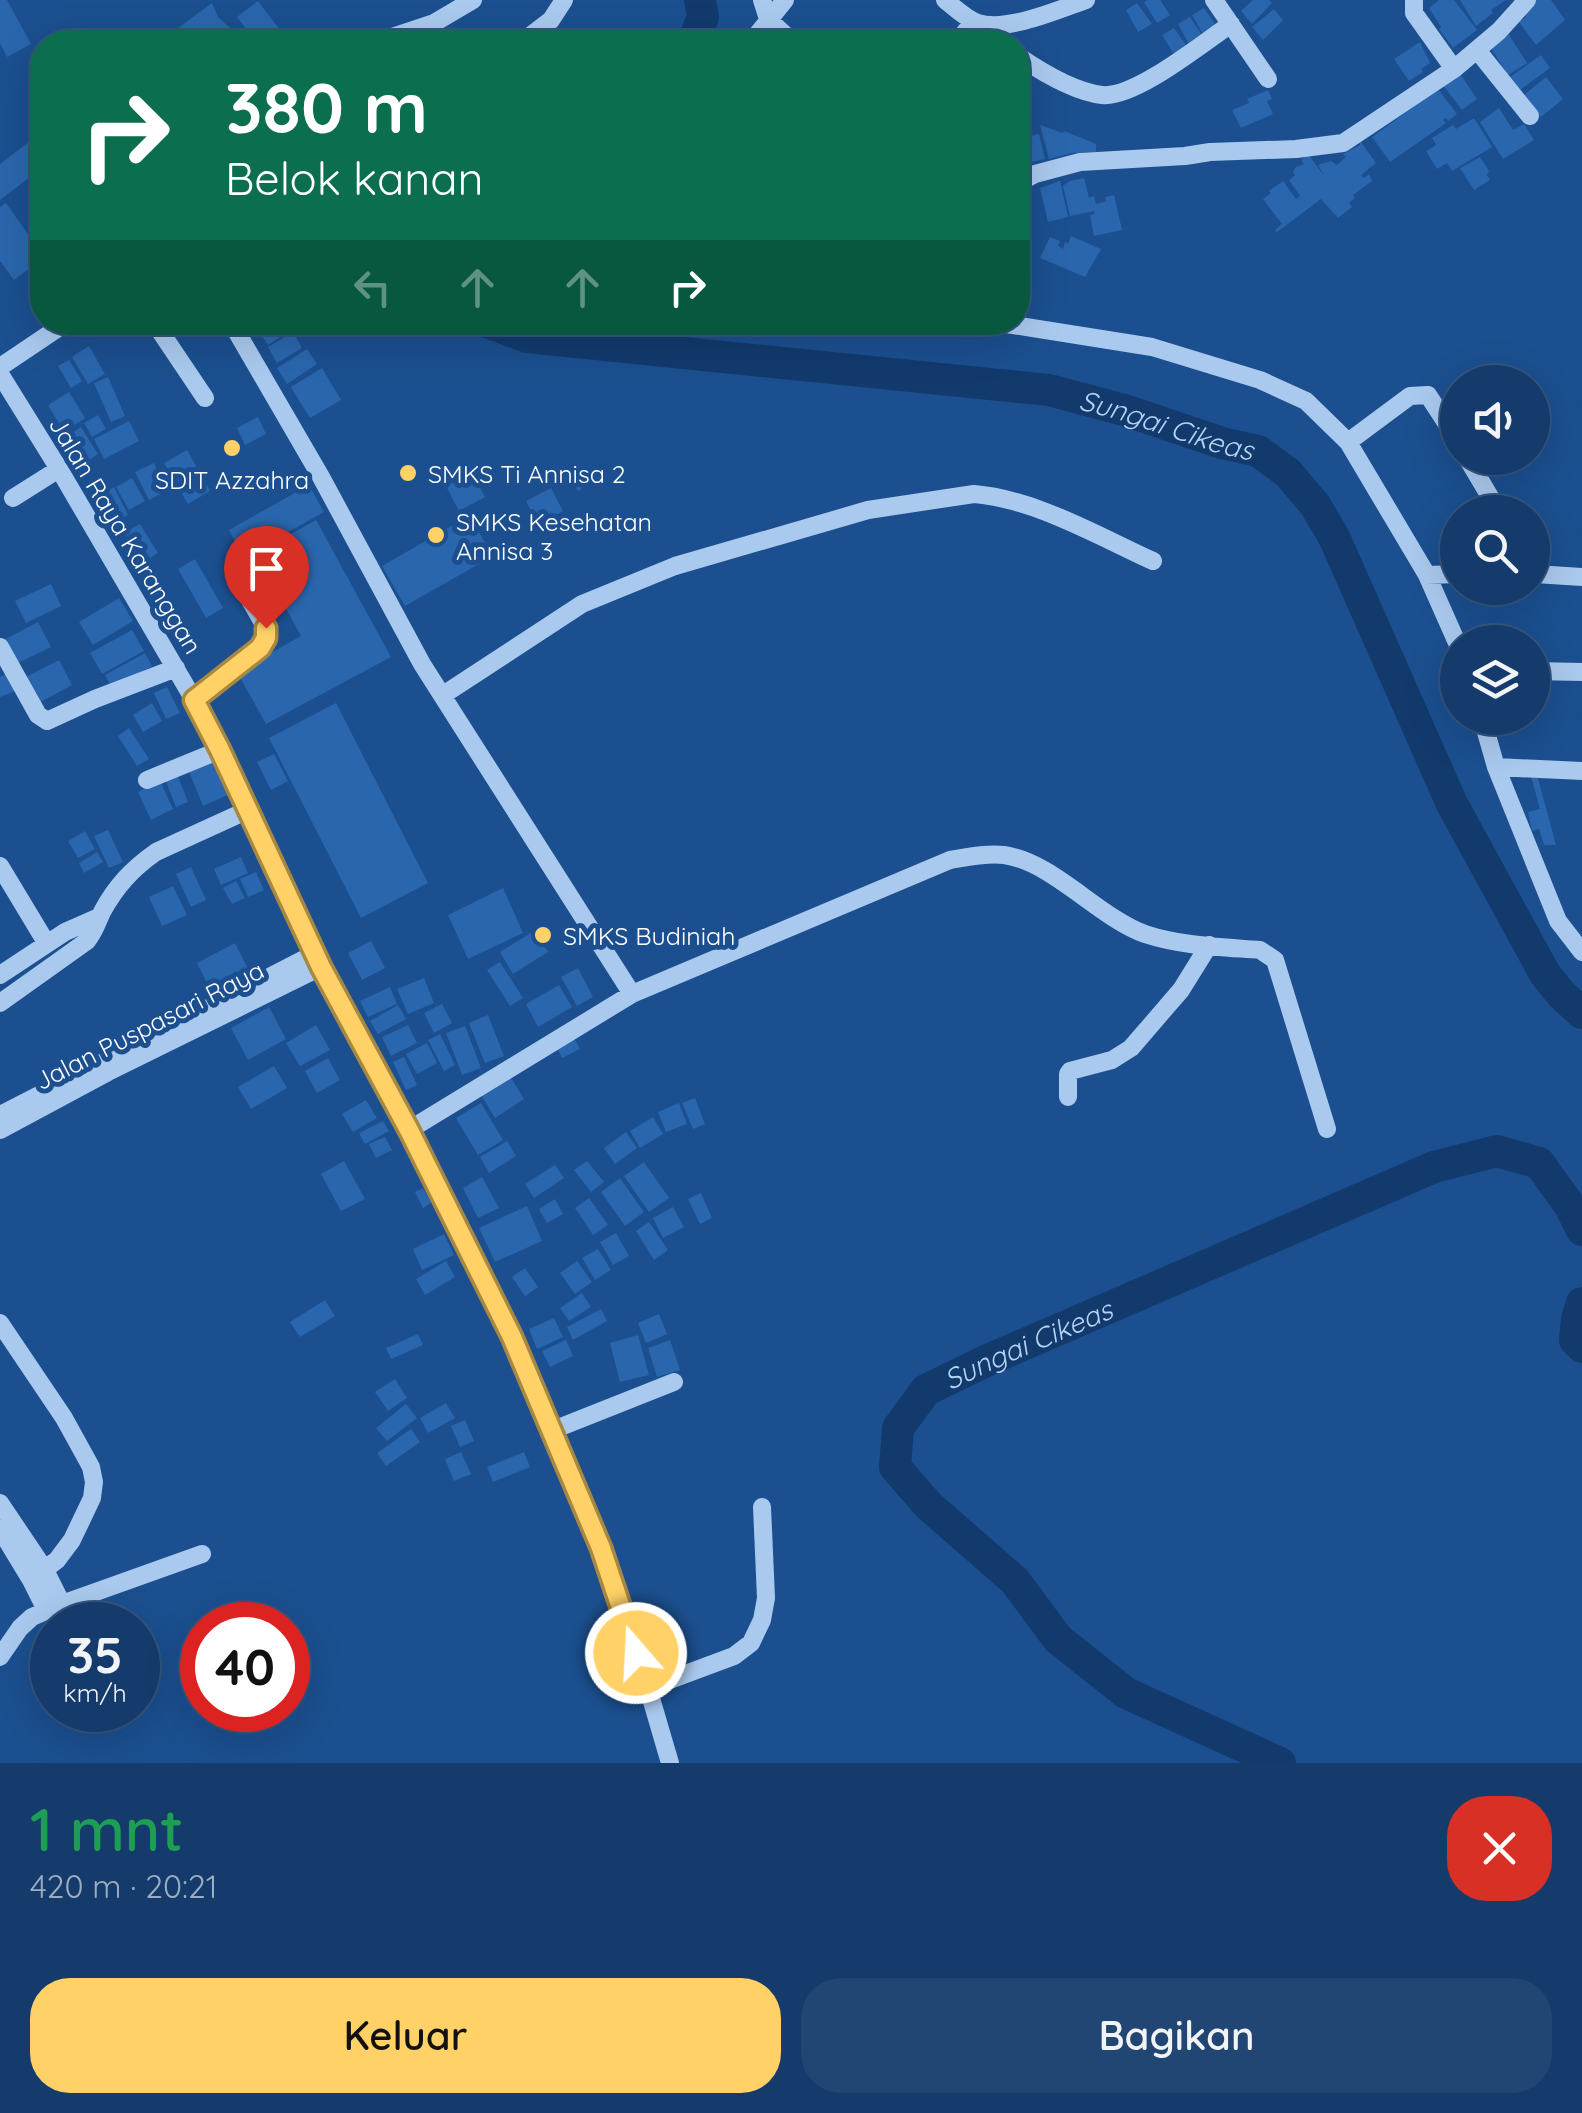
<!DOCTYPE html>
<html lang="id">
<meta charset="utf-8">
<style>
body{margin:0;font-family:Quicksand,sans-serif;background:#214673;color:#f1f3f6;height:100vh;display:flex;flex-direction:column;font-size:38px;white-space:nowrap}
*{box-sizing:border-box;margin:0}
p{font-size:32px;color:#9dadc1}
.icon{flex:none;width:55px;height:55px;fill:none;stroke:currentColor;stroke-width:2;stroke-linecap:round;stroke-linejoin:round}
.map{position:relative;height:1763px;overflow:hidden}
.drawer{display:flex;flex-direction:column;background:#143b6b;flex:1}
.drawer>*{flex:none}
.hud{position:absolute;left:30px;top:30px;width:1000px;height:305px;border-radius:40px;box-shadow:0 10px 40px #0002,0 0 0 2px #33557e;background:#0b6e4f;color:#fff;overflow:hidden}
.buttons{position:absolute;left:1440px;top:365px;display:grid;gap:20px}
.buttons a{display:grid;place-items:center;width:110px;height:110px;border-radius:50%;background:#143b6b;box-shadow:0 10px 40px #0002,0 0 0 2px #33557e;font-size:50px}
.speed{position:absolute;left:30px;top:1602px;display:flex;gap:20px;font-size:50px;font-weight:700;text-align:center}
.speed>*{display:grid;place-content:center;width:130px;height:130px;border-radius:50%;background:#143b6b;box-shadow:0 10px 40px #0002,0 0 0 2px #33557e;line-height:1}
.speed small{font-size:25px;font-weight:400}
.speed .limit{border:15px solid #d22;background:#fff;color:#111}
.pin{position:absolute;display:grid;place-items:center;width:85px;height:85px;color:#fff;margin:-102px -42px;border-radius:50% 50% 50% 0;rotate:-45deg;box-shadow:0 0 10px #0007}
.pin .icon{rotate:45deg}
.me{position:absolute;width:110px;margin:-55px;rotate:341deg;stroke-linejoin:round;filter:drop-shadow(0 0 8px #0008)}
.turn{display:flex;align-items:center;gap:35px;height:210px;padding:0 30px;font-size:45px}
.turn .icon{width:130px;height:130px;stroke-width:2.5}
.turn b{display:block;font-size:70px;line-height:85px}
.lanes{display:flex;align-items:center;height:95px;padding:0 30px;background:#0003;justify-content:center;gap:50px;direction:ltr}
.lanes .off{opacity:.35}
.round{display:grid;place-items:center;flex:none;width:105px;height:105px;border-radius:40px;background:#214673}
.headline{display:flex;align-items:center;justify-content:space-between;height:170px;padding:0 30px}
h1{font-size:60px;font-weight:600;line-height:75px;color:#1e9e55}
.primary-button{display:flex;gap:20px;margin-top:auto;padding:20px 30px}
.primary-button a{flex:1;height:115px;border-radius:40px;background:#ffd166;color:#111;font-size:40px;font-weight:600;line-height:115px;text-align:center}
.primary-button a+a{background:#214673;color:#f1f3f6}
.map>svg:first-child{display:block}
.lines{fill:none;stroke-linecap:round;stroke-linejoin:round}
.river{stroke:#123a6d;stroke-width:32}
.building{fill:#2a66ad}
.minor{stroke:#a9c9ee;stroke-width:18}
.route-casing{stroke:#a68842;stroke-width:25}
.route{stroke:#ffd166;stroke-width:18}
.poi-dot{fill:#ffd166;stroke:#1b4f8f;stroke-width:4}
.labels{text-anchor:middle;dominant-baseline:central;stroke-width:10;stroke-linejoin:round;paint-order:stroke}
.poi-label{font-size:25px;fill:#fff;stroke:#1b4f8f;text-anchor:start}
.street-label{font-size:25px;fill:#fff;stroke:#1b4f8f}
.water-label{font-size:28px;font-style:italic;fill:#b5d3f5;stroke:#1b4f8f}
</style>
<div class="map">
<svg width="1582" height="1763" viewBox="0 0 1582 1763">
<rect width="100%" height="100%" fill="#1b4f8f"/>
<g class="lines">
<g class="river">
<path d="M 693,42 L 703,17 L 700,0"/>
<path id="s1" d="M 487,322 L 527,337 L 1049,390 L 1124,410 L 1222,443 L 1258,451 L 1288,473 L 1315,505 L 1334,537 L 1452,804 L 1545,974 L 1562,995 L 1582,1013"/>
<path d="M 1582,1303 L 1577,1319 L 1575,1340 L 1582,1347"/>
<path id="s2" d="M 1280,1763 L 1126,1693 L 1058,1639 L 1015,1581 L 928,1505 L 895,1467 L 898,1428 L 926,1390 L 988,1360 L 1434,1167 L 1497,1151 L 1539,1163 L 1570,1206 L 1582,1230"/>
</g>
</g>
<path class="building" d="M 0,0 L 7,0 L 31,44 L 7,57 L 0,43 Z
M 1147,0 L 1160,0 L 1170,15 L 1157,23 L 1144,2 Z
M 1253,0 L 1269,0 L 1272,3 L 1252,24 L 1241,11 Z
M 1439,0 L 1454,0 L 1477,30 L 1453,48 L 1439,29 L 1441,27 L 1429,8 Z
M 1460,0 L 1506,0 L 1491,10 L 1493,13 L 1476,26 Z
M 1527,0 L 1551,0 L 1565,20 L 1536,45 L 1519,22 L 1526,17 L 1522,11 Z
M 258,1 L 289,42 L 256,42 L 237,17 Z
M 212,3 L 218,17 L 230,28 L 210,42 L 159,42 Z
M 1137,3 L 1152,24 L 1138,32 L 1126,10 Z
M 1204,8 L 1218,28 L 1204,36 L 1192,15 Z
M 1274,9 L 1283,20 L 1263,40 L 1252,27 Z
M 1190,17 L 1204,38 L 1190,46 L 1178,24 Z
M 1174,28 L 1188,48 L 1175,56 L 1162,35 Z
M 1506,30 L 1527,63 L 1508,75 L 1487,42 Z
M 1420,42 L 1430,63 L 1421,69 L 1423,72 L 1409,81 L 1394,59 Z
M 1541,55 L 1550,68 L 1520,90 L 1510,77 Z
M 1459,72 L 1477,99 L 1462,110 L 1442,84 Z
M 1546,77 L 1563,99 L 1541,117 L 1524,95 Z
M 1438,89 L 1457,114 L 1448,121 L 1446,118 L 1443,120 L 1446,123 L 1390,162 L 1372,137 Z
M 1268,90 L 1272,99 L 1267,101 L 1273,114 L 1241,128 L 1232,110 L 1249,103 L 1247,99 Z
M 1499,108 L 1513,130 L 1524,124 L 1534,140 L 1503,159 L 1480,122 Z
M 1474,118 L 1492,147 L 1452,171 L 1447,163 L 1437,169 L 1426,151 L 1436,145 L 1432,138 L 1453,125 L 1456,129 Z
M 1040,125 L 1063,133 L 1064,131 L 1096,144 L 1096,152 L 1072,153 L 1049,159 Z
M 42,132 L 42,168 L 0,200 L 0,164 Z
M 1039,134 L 1045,159 L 1022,164 L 1018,139 Z
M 1359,139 L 1376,163 L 1361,175 L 1364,178 L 1369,174 L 1372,181 L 1353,195 L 1355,198 L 1349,203 L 1352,207 L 1338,218 L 1321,199 L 1277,232 L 1275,230 L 1282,224 L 1263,199 L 1271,193 L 1269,191 L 1283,181 L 1296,199 L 1300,196 L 1289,180 L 1295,175 L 1293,172 L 1296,167 L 1304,164 L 1301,160 L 1308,154 L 1325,177 L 1318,165 L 1331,161 L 1337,165 L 1346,157 L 1343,154 L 1360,145 Z
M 1480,157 L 1489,171 L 1487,175 L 1490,180 L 1474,190 L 1460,168 Z
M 1084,178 L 1089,198 L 1094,196 L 1096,204 L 1106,201 L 1105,197 L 1114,195 L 1122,230 L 1094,236 L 1090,215 L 1095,214 L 1094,211 L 1070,216 L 1063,186 L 1070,181 Z
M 1060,181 L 1068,217 L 1048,222 L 1040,188 Z
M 6,203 L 42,254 L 42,259 L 14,280 L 0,261 L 0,207 Z
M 1071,236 L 1101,249 L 1085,277 L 1040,258 L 1050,237 L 1060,241 L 1058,246 L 1063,249 L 1065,242 L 1068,244 Z
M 256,322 L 275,322 L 283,335 L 268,345 L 254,324 Z
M 293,332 L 302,348 L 277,363 L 268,347 Z
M 89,346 L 105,374 L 88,384 L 72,357 Z
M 307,349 L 317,364 L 287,384 L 277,368 Z
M 69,360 L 82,381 L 71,388 L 58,366 Z
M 322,368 L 341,400 L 310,418 L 291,387 Z
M 108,377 L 125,416 L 111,422 L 94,383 Z
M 69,392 L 85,418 L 64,432 L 48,405 Z
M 98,415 L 106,429 L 92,437 L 84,423 Z
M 258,417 L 266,434 L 245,445 L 237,428 Z
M 129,421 L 139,441 L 104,459 L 94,439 Z
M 81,427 L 98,454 L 79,466 L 63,438 Z
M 187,450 L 210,491 L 188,504 L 164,463 Z
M 154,463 L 167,491 L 149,500 L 135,472 Z
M 468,465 L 485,497 L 459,511 L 442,478 Z
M 579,468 L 588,484 L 578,491 L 568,475 Z
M 132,478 L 145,501 L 129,510 L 116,487 Z
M 309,485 L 324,512 L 243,557 L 229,530 Z
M 114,487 L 128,515 L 112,523 L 98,495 Z
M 551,488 L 563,511 L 538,524 L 526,501 Z
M 469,516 L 493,556 L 405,606 L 382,566 Z
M 316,520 L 391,657 L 266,724 L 237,672 L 301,636 L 256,554 Z
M 140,524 L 158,553 L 142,563 L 124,533 Z
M 195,559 L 223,608 L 206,618 L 178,569 Z
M 51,584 L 61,606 L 26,623 L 15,601 Z
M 119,598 L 133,621 L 93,645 L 79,622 Z
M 38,622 L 51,647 L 16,664 L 4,640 Z
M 132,630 L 144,651 L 102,674 L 90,653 Z
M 145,653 L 152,666 L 112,688 L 105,675 Z
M 59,660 L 72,685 L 37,704 L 24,678 Z
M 10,672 L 17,690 L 0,697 L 0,677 Z
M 167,687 L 180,713 L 166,719 L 154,693 Z
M 152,703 L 162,721 L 143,732 L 133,715 Z
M 336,703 L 428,883 L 361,918 L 269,738 Z
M 129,728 L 149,759 L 137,766 L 118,736 Z
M 274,754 L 288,781 L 271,790 L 257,762 Z
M 213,759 L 228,795 L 203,806 L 188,769 Z
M 177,774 L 188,802 L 176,807 L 165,779 Z
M 1537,775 L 1556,845 L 1544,845 L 1539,829 L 1532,831 L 1528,812 L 1540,809 L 1531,776 Z
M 160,781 L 173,809 L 151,820 L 138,792 Z
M 108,830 L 123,862 L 109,868 L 94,836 Z
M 85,831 L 95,849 L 78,858 L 68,841 Z
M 97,852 L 103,862 L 84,873 L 79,863 Z
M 241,857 L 248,873 L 221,885 L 214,869 Z
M 191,867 L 206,900 L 191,907 L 176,874 Z
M 256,872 L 264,890 L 248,897 L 240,879 Z
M 236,881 L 245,898 L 232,904 L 223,888 Z
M 173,886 L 187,915 L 162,926 L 149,897 Z
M 503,888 L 523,933 L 468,959 L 448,915 Z
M 534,931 L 548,952 L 513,974 L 500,952 Z
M 371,941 L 385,968 L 362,980 L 348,953 Z
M 235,943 L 251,975 L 213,995 L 197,963 Z
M 500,962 L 523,998 L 510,1006 L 487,970 Z
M 578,968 L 593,997 L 577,1006 L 561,977 Z
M 424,978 L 434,1003 L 408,1014 L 397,989 Z
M 559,985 L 572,1007 L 538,1027 L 526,1004 Z
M 390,987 L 397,1004 L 368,1017 L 360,1001 Z
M 442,1004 L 452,1023 L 434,1033 L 424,1013 Z
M 398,1005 L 406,1019 L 378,1034 L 370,1021 Z
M 269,1007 L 286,1039 L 248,1060 L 231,1028 Z
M 488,1015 L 504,1056 L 485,1063 L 469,1023 Z
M 316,1025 L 330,1050 L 300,1066 L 286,1043 Z
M 408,1025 L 417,1043 L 391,1056 L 382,1037 Z
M 465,1026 L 481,1068 L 462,1075 L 446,1033 Z
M 440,1034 L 455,1065 L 444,1071 L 428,1040 Z
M 573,1036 L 580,1049 L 562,1058 L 556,1046 Z
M 427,1043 L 437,1063 L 417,1074 L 406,1054 Z
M 404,1057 L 417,1085 L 406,1090 L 393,1062 Z
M 328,1058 L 340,1080 L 317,1093 L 305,1071 Z
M 274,1066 L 287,1088 L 251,1109 L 238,1087 Z
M 509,1075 L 524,1099 L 495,1118 L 480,1093 Z
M 695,1098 L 705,1124 L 693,1129 L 682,1103 Z
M 366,1100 L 377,1118 L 353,1132 L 342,1114 Z
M 481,1103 L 503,1140 L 478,1155 L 456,1118 Z
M 679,1103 L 687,1124 L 666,1132 L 658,1112 Z
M 653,1117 L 663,1134 L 640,1148 L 630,1131 Z
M 383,1121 L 389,1131 L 365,1144 L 359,1133 Z
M 626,1132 L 637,1148 L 615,1164 L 604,1148 Z
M 385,1137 L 392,1150 L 376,1158 L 369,1144 Z
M 507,1141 L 516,1156 L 489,1173 L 480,1157 Z
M 344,1161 L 365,1199 L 341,1211 L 321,1174 Z
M 587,1161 L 604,1182 L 591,1192 L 574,1170 Z
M 644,1162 L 669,1198 L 649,1212 L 624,1176 Z
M 555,1165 L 564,1178 L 534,1198 L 525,1184 Z
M 482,1177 L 499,1208 L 478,1218 L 463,1188 Z
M 620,1178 L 644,1212 L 625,1226 L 601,1192 Z
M 423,1188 L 431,1203 L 423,1208 L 415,1192 Z
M 701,1193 L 712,1218 L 700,1224 L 688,1199 Z
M 589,1198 L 608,1225 L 593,1235 L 575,1208 Z
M 555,1199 L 563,1214 L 547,1223 L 539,1209 Z
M 527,1206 L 542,1241 L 495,1262 L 479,1228 Z
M 673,1207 L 684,1227 L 663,1238 L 653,1218 Z
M 649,1222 L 668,1250 L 654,1260 L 636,1231 Z
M 616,1233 L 629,1256 L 613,1265 L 600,1242 Z
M 444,1234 L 454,1255 L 422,1270 L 413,1249 Z
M 598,1249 L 611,1270 L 595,1280 L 582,1258 Z
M 446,1261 L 455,1277 L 425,1295 L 416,1279 Z
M 577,1261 L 592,1282 L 575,1294 L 560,1273 Z
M 525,1268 L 538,1287 L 525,1296 L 512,1277 Z
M 582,1293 L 591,1307 L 569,1321 L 560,1308 Z
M 325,1300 L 335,1316 L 300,1337 L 290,1322 Z
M 601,1309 L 607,1321 L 573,1340 L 567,1327 Z
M 659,1314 L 667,1334 L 646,1343 L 638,1323 Z
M 554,1318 L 563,1337 L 537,1349 L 529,1329 Z
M 418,1334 L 423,1345 L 391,1359 L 386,1348 Z
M 638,1335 L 649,1375 L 620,1382 L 610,1343 Z
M 566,1340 L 573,1356 L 550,1367 L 542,1351 Z
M 670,1340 L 680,1370 L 657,1377 L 648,1348 Z
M 395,1379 L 407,1398 L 388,1411 L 375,1392 Z
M 446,1403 L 455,1418 L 428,1433 L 420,1418 Z
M 406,1404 L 417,1418 L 387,1441 L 376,1428 Z
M 465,1420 L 474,1441 L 460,1447 L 451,1426 Z
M 411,1429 L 420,1442 L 386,1466 L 377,1453 Z
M 461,1452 L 471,1474 L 454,1481 L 445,1459 Z
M 524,1452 L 530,1467 L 493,1482 L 487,1467 Z"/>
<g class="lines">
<path class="minor" d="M 762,0 L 768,19 L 793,42
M 945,0 C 955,8 966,19 978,23 C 1007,32 1058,10 1086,0
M 1214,0 L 1268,79
M 1414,0 L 1414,13 L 1454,69
M 525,40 L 551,20 L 564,0
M 377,42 L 434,23 L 473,0
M 751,42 L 785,0
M 957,42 L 973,22
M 1477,50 L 1530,116
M 1018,56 C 1040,71 1075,92 1102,95 C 1134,99 1203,43 1231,24
M 1018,183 L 1035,174 L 1080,162 L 1185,156 L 1210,152 L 1296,149 L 1343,143 L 1454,69 L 1499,31 L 1527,0
M 154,322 L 205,398
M 231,322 L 321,477 L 422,664 L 632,994
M 994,322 L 1152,347 L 1260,380 L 1306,401 L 1348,442 L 1427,575 L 1458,645
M 0,367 L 67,322
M 0,374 L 59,469 L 194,700 L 220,750 L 321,967 L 409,1130 L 481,1272 L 553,1430 L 601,1548 L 648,1688 L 670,1763
M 1348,442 L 1410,396 L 1428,395 L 1458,441
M 1467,458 L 1499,512
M 13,498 L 59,469
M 1535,574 L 1582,577
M 1427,575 L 1458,574
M 0,647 L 38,715 L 47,721 L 95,699 L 176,668
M 1532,671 L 1582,672
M 443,695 L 582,604 L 675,566 L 868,510 L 974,494 C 1035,499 1098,536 1153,561
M 194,700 L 259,647 L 266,638 L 266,628 L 242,586
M 1482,718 L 1496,767 L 1558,921 L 1582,952
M 1496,767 L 1582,771
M 147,780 L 220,750
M 0,866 L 47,944
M 0,975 L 65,932 L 99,917
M 0,1003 L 87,941 C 95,931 97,923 102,912 C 116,886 132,869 156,852 L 248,810
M 1068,1097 L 1068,1074 L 1070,1071 L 1112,1060 L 1131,1048 L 1181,990 L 1209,945
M 0,1115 L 316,953
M 0,1130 L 108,1072 L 321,967
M 409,1130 L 632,994 L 950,860 C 968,857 986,853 1004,855 C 1053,862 1098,917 1145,934 C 1181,946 1222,947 1260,950 L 1275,960 L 1327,1129
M 0,1323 L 64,1418 L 91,1467 L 94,1482 L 92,1498 L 72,1540 L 57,1560 L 31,1580
M 553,1430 L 674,1382
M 0,1503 L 45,1570 L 62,1604
M 0,1529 L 31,1580 L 46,1610
M 0,1657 L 20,1628 L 32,1617 L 62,1604 L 202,1554
M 648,1688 L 734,1656 L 751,1643 L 762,1620 L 766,1598 L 762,1507"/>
</g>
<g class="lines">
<defs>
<path id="route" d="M 266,628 L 266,638 L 260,648 L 194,700 L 220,750 L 321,967 L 409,1130 L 512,1337 L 601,1548 L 636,1653"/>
</defs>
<use href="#route" class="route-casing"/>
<use href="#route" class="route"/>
</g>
<g class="poi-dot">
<circle cx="232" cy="448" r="10"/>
<circle cx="408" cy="473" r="10"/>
<circle cx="436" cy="535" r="10"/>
<circle cx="543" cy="935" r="10"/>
</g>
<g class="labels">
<g class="poi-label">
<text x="428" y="473">SMKS Ti Annisa 2</text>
<text x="232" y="479" text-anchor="middle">SDIT Azzahra</text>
<text x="456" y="521">SMKS Kesehatan<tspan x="456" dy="29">Annisa 3</tspan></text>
<text x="563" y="935">SMKS Budiniah</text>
</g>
<g class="street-label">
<text transform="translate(126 535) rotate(59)">Jalan Raya Karanggan</text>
<text transform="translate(149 1025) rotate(-27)">Jalan Puspasari Raya</text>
</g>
<g class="water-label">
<text stroke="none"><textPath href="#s1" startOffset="690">Sungai Cikeas</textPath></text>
<text stroke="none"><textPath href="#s2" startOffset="692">Sungai Cikeas</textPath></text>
</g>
</g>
</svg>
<div class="buttons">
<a><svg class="icon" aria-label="sound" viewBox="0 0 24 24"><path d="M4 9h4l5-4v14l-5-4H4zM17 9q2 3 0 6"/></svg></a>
<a><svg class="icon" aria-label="search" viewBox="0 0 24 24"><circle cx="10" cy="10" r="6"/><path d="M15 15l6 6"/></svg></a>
<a><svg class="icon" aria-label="layers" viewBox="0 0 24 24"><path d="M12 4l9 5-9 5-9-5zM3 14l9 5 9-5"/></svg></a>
</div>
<div class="speed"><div>35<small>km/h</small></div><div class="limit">40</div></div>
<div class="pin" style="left:266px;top:628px;background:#d93025"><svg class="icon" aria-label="arrive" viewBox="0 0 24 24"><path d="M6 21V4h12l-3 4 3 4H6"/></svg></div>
<svg class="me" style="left:636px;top:1653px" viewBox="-20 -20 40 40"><circle r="17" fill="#ffd166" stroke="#fff" stroke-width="3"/><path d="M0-11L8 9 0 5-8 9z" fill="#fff"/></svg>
<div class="hud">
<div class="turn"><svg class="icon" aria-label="right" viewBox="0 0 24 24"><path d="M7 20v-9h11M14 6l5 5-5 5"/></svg><div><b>380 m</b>Belok kanan</div></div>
<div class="lanes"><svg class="icon off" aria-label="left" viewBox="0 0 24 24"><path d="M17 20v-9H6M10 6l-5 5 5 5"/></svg><svg class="icon off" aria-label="ahead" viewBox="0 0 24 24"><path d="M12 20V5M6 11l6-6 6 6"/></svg><svg class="icon off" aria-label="ahead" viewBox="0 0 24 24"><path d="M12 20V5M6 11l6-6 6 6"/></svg><svg class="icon" aria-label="right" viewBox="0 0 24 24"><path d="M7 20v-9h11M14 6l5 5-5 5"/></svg></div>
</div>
</div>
<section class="drawer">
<div class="headline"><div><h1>1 mnt</h1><p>420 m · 20:21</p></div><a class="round" style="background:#d93025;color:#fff"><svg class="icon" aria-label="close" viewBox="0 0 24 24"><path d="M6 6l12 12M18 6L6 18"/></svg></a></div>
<div class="primary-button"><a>Keluar</a><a>Bagikan</a></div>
</section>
